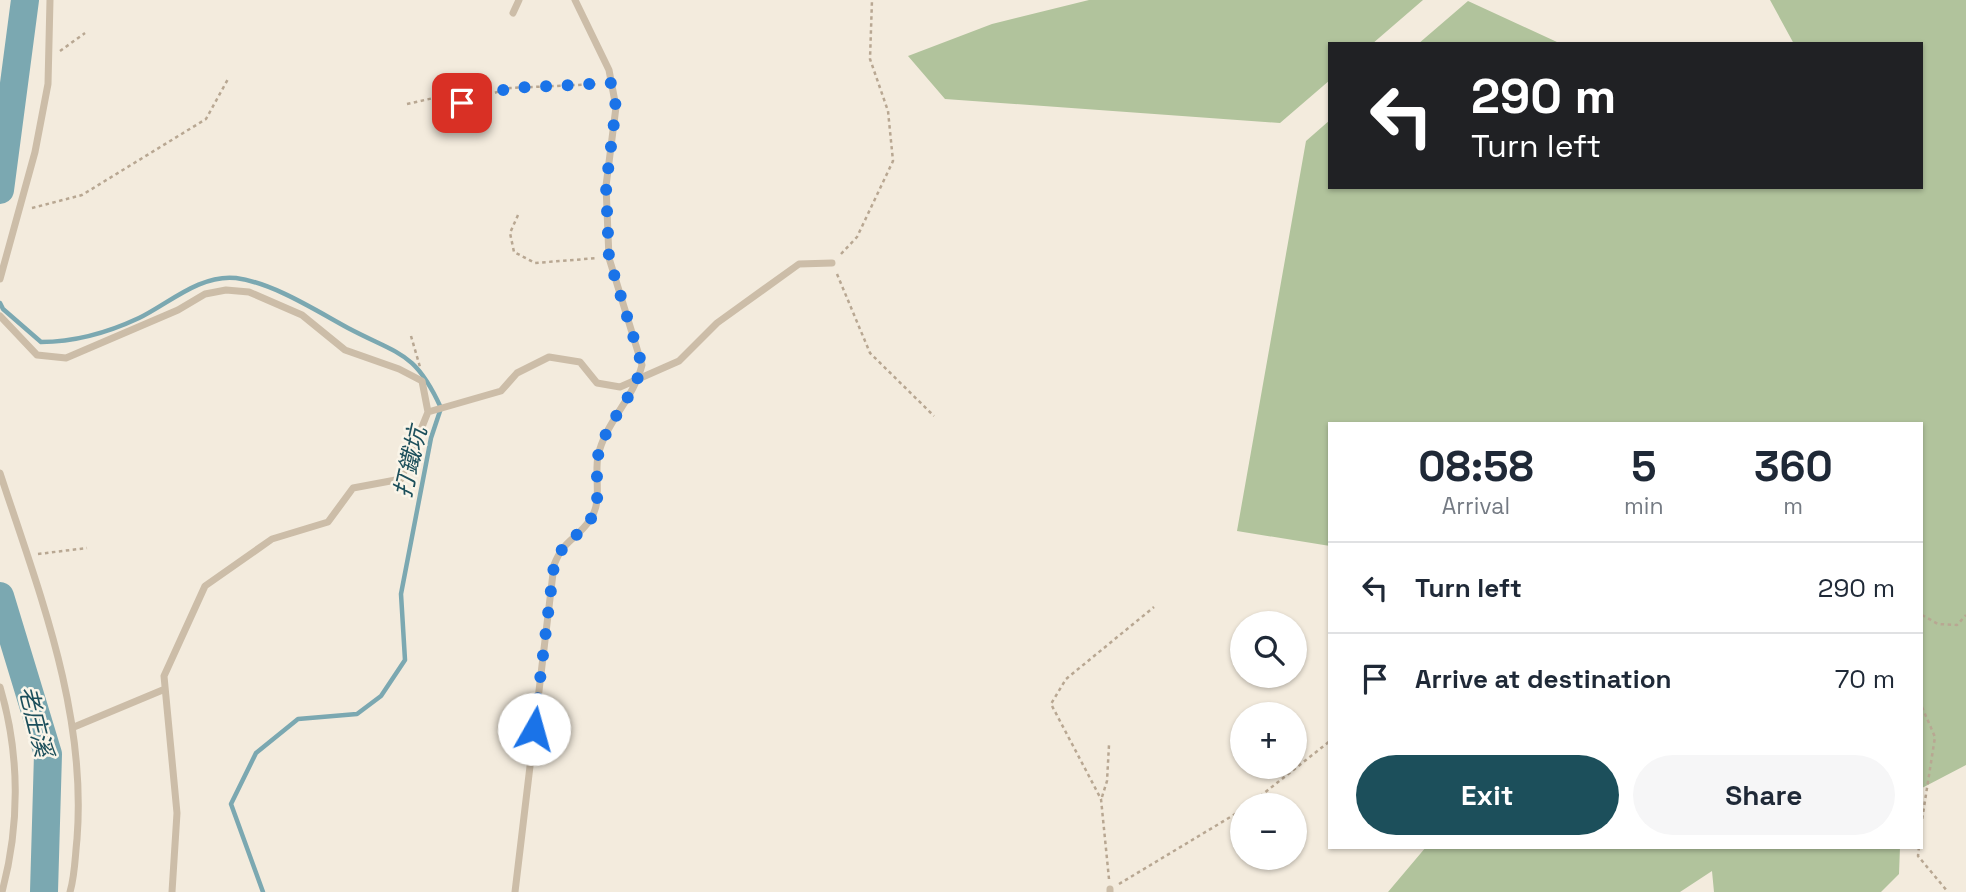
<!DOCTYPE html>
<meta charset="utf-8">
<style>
body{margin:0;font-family:"Space Grotesk","Noto Sans TC",sans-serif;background:#f6f6f7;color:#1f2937;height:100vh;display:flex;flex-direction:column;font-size:26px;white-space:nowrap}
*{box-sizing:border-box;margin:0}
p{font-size:23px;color:#747a83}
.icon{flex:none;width:38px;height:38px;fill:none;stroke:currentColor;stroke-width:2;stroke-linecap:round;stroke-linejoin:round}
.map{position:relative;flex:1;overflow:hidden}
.details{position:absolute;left:1328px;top:422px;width:595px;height:427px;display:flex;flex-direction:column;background:#fff;border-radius:0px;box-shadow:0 2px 5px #0004}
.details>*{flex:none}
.top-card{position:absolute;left:1328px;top:42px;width:595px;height:147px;border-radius:0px;box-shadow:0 2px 5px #0004;background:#202124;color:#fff;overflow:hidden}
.tools{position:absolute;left:1230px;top:611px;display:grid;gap:14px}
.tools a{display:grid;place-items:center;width:77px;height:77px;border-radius:50%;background:#fff;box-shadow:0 2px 5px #0004;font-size:35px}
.pin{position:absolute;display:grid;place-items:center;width:60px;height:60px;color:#fff;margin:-30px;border-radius:14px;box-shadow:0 4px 10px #0006}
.me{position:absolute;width:77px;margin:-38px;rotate:7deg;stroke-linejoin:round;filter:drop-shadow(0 0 5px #0008)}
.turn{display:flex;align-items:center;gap:24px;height:147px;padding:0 28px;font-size:32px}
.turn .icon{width:91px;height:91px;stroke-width:2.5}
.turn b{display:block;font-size:49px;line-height:60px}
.eta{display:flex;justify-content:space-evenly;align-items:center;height:119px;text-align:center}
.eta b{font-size:42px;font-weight:700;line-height:49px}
.primary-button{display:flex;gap:14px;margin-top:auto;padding:14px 28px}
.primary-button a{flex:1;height:80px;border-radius:42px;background:#1c4f5b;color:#fff;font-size:28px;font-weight:700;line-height:80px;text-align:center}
.primary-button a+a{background:#f6f6f7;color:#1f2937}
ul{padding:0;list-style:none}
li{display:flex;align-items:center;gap:21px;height:91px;padding:0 28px;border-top:2px solid #e0e1e3}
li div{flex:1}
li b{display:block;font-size:26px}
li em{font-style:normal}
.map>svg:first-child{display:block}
.green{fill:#b1c39c}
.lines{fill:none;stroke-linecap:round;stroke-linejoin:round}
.stream{stroke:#7ba8b1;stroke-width:4.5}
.river{stroke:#7ba8b1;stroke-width:28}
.path{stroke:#b8a792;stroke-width:2.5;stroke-dasharray:3.5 3.5;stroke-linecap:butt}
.lane{stroke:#ccbda8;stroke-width:7}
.route{stroke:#1a73e8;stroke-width:12;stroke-dasharray:0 21.6}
.labels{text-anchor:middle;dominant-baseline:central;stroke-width:5;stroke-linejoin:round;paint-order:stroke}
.water-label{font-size:24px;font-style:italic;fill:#1c4f5b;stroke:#faf5e9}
</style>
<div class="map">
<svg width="1966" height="892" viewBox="0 0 1966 892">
<rect width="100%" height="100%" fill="#f3ebdd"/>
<path class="green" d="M 1089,0 L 1423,0 L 1372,44 L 1330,44 L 1330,80 L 1280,123 L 945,99 L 908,56 L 992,24 Z
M 1770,0 L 1966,0 L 1966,765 L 1922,788 L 1922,424 L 1330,424 L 1330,546 L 1237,531 L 1306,141 L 1330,120 L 1330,187 L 1922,187 L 1922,44 L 1794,44 Z
M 1468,1 L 1557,42 L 1575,44 L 1418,44 Z
M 1426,847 L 1900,847 L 1899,874 L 1881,892 L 1714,892 L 1712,871 L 1680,892 L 1388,892 Z"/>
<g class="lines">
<path class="stream" d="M 0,303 L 3,309 L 41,342 C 75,342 107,333 139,318 C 168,304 200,274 236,278 C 273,283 315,310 348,328 C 399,355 415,351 441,408 L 431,438 L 401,594 L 405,660 L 381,696 L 357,714 L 298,719 L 256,753 L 231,804 L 263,892"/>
<path class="river" d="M 0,190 L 25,0
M 0,596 L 48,754 L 44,892"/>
<path class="path" d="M 60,51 L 85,33
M 407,104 L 438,97 L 462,103 L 510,88 L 599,84
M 32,208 L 82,195 L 206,119 L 228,79
M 518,215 L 510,233 L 514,252 L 535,263 L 598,258
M 841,254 L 857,237 L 893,161 L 888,111 L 870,59 L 872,0
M 837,274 L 870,353 L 934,416
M 411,336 L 420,367
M 38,554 L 87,548
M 1922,615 L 1938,624 L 1957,625 L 1966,615
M 1922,707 L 1935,737 L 1922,820
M 1102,797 L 1107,781 L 1109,745
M 1249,805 L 1330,741
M 1919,847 L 1918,856 L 1948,892
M 1109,879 L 1101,799 L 1051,704 L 1066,679 L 1154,607
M 1119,884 L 1242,810"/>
<path class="lane" d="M 513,13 L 519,0
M 0,279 L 35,152 L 48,84 L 50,0
M 0,316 L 37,355 L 66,358 L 178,310 L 205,294 L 226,290 L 249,292 L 302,315 L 345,350 L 399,369 L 422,381 L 428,412
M 0,473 C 39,592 87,712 77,839 C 75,857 75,875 70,892
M 0,687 C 20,754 20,825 2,892
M 74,727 L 165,689
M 1110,889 L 1110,892
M 172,892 L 177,813 L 164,676 L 205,586 L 272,539 L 328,522 L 353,488 L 401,479 L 428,412 L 501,391 L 517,373 L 549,357 L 580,362 L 597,383 L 620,387 L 679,361 L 717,323 L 799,264 L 832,263
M 515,892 L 554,565 C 564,539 576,540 590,520 C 603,502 594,477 598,456 C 605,423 634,398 642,365 L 609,258 L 606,186 L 616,107 L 609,70 L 575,0"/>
</g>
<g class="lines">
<path class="route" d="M 462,103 L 510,88 L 611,83 L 616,107 L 606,186 L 609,258 L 642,365 C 634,398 605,423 598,456 C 594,477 603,502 590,520 C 576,540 564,539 554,565 L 534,729"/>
</g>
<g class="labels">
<g class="water-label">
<text transform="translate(410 462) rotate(-77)">打鐵坑</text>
<text transform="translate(36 721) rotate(76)">老庄溪</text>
</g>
</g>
</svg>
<div class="tools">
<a><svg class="icon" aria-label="search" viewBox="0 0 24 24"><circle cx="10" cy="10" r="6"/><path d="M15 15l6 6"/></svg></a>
<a>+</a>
<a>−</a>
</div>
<div class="pin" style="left:462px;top:103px;background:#d93025"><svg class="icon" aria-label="arrive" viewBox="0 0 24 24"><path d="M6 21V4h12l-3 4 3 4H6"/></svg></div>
<svg class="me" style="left:534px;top:729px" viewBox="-20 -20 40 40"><circle r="19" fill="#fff"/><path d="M0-13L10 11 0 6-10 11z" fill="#1a73e8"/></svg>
<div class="top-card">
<div class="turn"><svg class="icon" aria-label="left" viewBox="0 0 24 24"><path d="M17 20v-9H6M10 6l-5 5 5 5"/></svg><div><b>290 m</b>Turn left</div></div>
</div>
<section class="details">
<div class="eta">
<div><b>08:58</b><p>Arrival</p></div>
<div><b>5</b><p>min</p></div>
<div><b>360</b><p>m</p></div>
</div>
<ul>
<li><svg class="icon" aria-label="left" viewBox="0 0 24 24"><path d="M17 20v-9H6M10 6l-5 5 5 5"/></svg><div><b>Turn left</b></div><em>290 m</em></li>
<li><svg class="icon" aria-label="arrive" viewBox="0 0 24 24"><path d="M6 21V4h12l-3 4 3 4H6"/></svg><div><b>Arrive at destination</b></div><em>70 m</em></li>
</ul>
<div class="primary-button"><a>Exit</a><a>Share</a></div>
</section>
</div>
